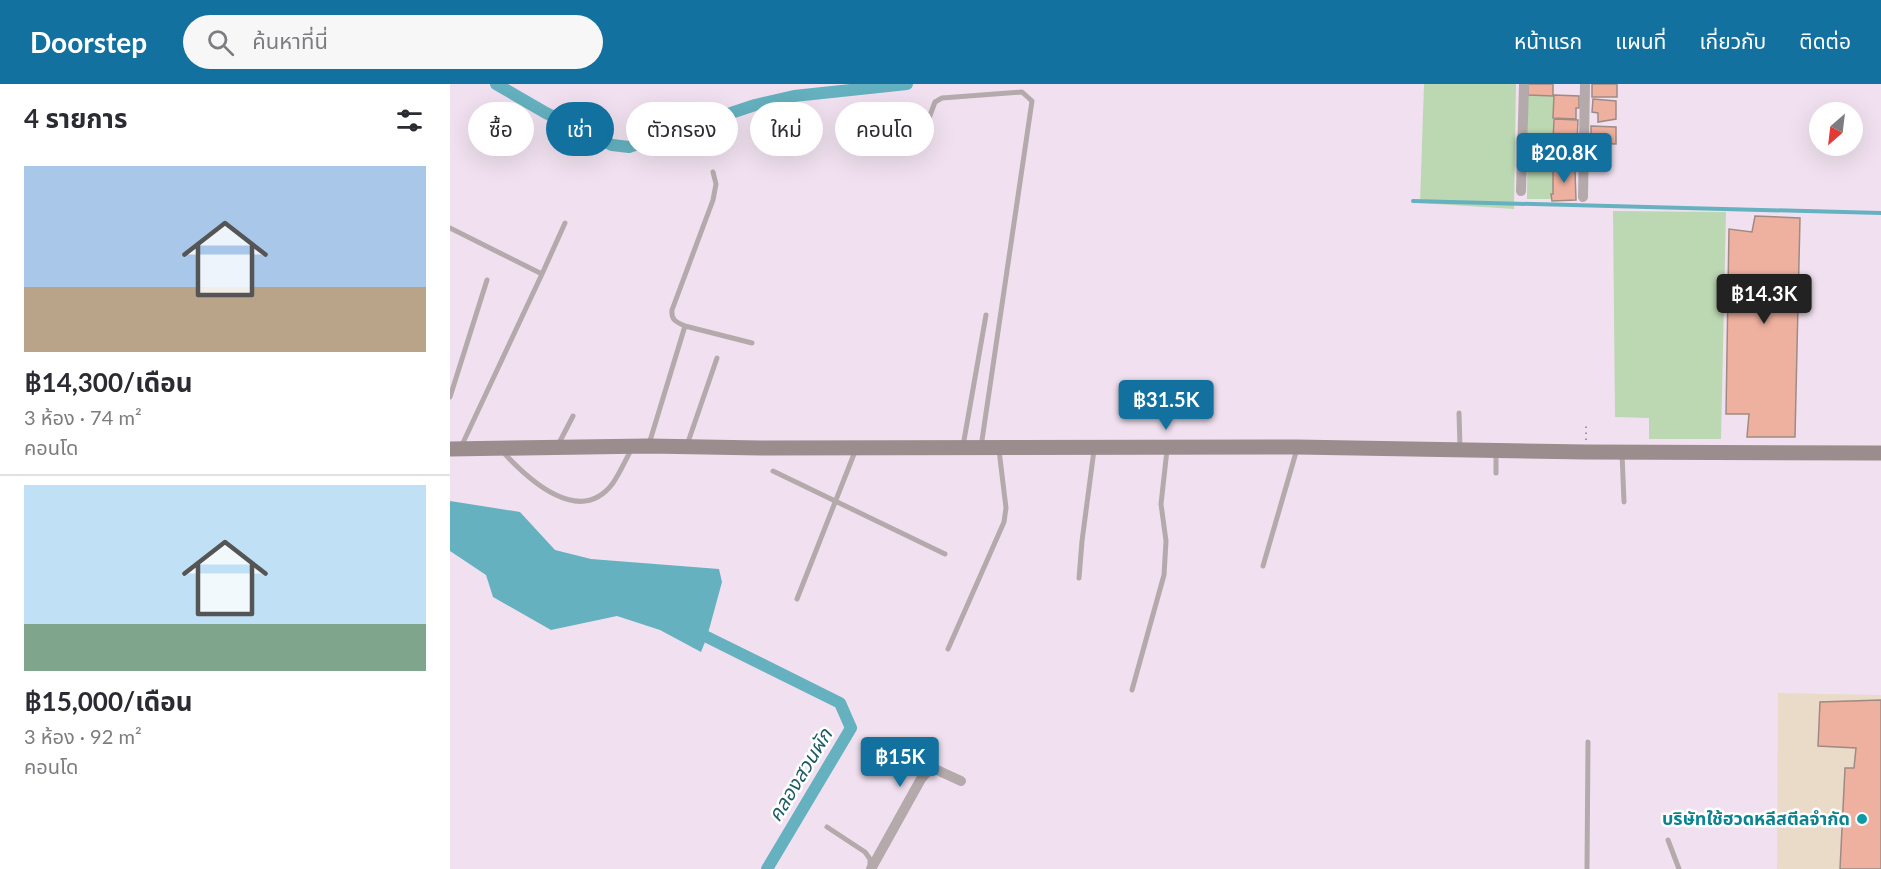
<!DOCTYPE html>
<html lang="th">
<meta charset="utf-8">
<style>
:root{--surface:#fff;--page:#f7f7f7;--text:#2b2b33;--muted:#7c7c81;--line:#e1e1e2;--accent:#12719f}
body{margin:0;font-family:Lato,"Noto Sans Thai",sans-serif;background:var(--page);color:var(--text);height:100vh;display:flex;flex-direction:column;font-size:22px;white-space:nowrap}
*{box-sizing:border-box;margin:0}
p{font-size:20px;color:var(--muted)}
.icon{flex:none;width:33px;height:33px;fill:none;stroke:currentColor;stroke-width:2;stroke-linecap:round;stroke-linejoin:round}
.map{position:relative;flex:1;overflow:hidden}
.side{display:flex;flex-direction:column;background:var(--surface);width:450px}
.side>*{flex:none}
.guide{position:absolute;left:18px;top:18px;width:570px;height:54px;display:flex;gap:12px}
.needle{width:39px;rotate:208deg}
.buttons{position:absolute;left:1359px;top:18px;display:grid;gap:12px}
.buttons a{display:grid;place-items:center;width:54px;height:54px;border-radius:50%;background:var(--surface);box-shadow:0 6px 24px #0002;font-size:30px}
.price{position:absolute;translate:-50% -51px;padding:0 14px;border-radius:6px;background:var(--accent);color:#fff;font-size:20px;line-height:39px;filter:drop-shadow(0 2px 3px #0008)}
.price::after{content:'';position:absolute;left:50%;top:36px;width:18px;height:14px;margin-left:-9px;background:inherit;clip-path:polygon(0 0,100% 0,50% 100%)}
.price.active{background:#222;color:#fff}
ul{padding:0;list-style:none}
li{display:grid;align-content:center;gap:12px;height:318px;padding:0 24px}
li+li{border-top:2px solid var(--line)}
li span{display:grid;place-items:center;height:186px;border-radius:0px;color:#555}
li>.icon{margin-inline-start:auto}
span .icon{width:108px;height:108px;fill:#fffc;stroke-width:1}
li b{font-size:26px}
h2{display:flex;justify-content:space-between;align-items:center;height:72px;padding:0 24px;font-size:26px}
.tag{padding:0 21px;border-radius:27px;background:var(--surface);box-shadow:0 6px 24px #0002;font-size:21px;line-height:54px}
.tag.active{background:var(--accent);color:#fff}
header{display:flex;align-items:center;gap:36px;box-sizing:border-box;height:84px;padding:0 30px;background:var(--accent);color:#fff}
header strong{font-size:28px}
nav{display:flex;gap:33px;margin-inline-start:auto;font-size:21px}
.search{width:420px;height:54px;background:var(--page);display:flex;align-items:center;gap:15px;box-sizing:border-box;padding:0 21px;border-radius:33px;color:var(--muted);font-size:22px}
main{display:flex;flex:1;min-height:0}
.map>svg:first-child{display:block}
.industrial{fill:#e9dbc8}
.green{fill:#bbd8b2}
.water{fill:#65b1bf}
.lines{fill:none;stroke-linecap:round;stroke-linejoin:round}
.stream{stroke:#65b1bf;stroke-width:4}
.canal{stroke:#65b1bf;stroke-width:12}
.building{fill:#efb19f;stroke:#9f8a84;stroke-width:1.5}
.path{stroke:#9f939e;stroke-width:2;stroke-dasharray:1.5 4.5;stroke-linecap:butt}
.lane{stroke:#b4aaab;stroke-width:5}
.street{stroke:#b4aaab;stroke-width:10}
.secondary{stroke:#9b8c8e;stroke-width:15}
.culture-dot{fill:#0f9aa8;stroke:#fff;stroke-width:2}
.labels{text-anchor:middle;stroke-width:5;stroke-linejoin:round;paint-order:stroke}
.culture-label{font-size:18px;font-weight:bold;fill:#0d838f;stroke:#fff;text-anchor:end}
.water-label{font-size:20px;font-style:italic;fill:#1d5c66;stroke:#fff}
</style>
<header>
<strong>Doorstep</strong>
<div class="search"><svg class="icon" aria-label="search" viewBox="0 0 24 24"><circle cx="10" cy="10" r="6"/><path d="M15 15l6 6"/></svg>ค้นหาที่นี่</div>
<nav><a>หน้าแรก</a><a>แผนที่</a><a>เกี่ยวกับ</a><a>ติดต่อ</a></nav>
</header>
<main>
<section class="side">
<h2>4 รายการ<svg class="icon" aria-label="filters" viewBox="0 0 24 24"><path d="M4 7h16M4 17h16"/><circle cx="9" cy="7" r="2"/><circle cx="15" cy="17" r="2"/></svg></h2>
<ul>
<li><span style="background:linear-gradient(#a9c7e8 65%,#b9a48a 0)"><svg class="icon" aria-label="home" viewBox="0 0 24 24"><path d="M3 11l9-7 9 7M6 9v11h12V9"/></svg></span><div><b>฿14,300/เดือน</b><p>3 ห้อง · 74 m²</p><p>คอนโด</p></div></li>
<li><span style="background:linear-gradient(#bfe0f5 75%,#7fa58c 0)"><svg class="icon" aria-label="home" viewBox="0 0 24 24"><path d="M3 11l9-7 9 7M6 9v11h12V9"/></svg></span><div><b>฿15,000/เดือน</b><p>3 ห้อง · 92 m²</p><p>คอนโด</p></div></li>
</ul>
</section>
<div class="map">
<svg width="1431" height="785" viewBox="0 0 1431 785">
<rect width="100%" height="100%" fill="#f1e1f0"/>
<path class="industrial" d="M 1328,609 L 1431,611 L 1431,785 L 1327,785 Z"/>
<path class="green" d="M 974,0 L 1066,0 L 1064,125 L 970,119 Z
M 1078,11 L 1103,12 L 1103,115 L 1077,115 Z
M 1163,127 L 1276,128 L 1271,355 L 1199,355 L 1199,334 L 1165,333 Z"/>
<path class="water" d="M 0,417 L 70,428 L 105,466 L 141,475 L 269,485 L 272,498 L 257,553 L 251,568 L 210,546 L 167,532 L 101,546 L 43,513 L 36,491 L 0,467 Z"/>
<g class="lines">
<path class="stream" d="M 963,117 L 1431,129"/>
<path class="canal" d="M 46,0 L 96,29 L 162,61 L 179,63 L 305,21 L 344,12 L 457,0
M 257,553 L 390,619 L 401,644 L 317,785"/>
</g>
<path class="building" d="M 1078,0 L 1103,0 L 1103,12 L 1078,11 Z
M 1142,0 L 1167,0 L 1167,13 L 1142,13 Z
M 1104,11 L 1129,12 L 1129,24 L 1126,24 L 1126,35 L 1103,34 Z
M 1143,15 L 1166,17 L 1166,35 L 1148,38 L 1148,29 L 1142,28 Z
M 1104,35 L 1128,36 L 1127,59 L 1103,58 Z
M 1141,42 L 1166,43 L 1166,60 L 1141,59 Z
M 1104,58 L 1123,59 L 1123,64 L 1126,64 L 1126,74 L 1122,79 L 1110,79 L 1110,73 L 1103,73 Z
M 1122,81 L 1122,87 L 1125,87 L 1126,116 L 1102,117 L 1101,110 L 1103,110 L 1103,82 Z
M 1305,132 L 1350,134 L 1345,353 L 1297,353 L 1299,330 L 1276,330 L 1279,145 L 1302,148 Z
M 1431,616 L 1431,785 L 1390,785 L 1395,684 L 1404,684 L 1406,664 L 1368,662 L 1370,618 Z"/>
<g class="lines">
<path class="path" d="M 1136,356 L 1136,342"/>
<path class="lane" d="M 476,42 L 485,18 L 492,14 L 572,8 L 582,17 L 531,363
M 0,144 L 92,190 L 11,363
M 92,190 L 115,139
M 235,242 C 226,238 221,236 222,226 L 263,116 L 266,100 L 263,88
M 0,313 L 37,196
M 1009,329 L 1010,363
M 199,360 L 235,242 L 302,259
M 108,361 L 123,332
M 237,361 L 267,274
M 513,362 L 536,231
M 1046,367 L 1046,389
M 53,368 C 78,395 130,444 163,399 C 170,389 175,377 181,366
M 1172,369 L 1174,418
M 323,387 L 495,470
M 813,482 L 847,365
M 629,494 L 632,457 L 644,366
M 347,515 L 406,365
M 498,565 L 554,438 L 556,424 L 549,366
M 682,606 L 714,491 L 716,457 L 711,420 L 717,366
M 377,743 L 415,768 L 420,775 L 420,783
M 1218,756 L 1229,785
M 1137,785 L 1138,658"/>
<path class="street" d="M 1071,107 L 1074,0
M 1133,113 L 1135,0
M 421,785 L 471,695 L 479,686 L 487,686 L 511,697"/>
<path class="secondary" d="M 0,365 L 199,362 L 310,364 L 847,363 L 1136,368 L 1431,369"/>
</g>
<circle class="culture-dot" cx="1412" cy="735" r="6"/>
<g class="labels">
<g class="culture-label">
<text x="1400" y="741">บริษัทใช้ฮวดหลีสตีลจำกัด</text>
</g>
<g class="water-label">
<text transform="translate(350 691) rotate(-59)" y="7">คลองสวนผัก</text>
</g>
</g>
</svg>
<div class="buttons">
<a><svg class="needle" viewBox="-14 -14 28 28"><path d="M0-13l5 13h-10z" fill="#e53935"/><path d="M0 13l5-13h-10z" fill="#7c7c81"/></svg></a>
</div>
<b class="price" style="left:1114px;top:100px">฿20.8K</b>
<b class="price active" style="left:1314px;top:241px">฿14.3K</b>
<b class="price" style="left:716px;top:347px">฿31.5K</b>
<b class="price" style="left:450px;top:704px">฿15K</b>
<div class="guide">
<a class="tag">ซื้อ</a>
<a class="tag active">เช่า</a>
<a class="tag">ตัวกรอง</a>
<a class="tag">ใหม่</a>
<a class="tag">คอนโด</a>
</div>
</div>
</main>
